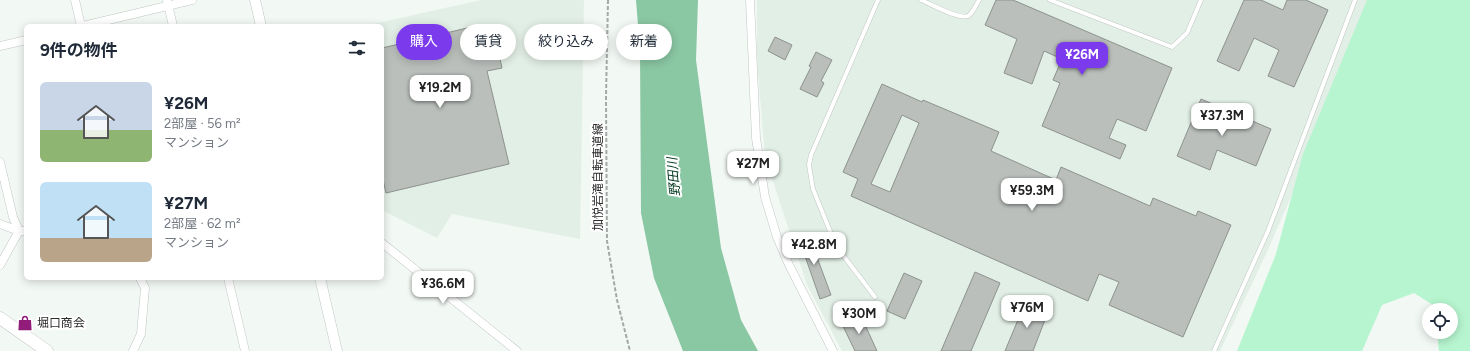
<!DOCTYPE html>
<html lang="ja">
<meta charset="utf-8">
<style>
:root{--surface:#fff;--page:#f2f2f3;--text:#1f2937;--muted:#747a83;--accent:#7c3aed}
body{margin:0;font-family:Figtree,"Noto Sans JP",sans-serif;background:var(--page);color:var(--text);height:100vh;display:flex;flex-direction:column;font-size:15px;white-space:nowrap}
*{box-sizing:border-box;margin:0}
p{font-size:13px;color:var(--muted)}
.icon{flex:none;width:22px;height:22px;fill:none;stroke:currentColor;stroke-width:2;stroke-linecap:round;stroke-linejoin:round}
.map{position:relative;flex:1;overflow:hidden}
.sheet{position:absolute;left:24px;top:24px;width:360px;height:256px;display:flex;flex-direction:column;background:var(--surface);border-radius:6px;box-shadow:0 2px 10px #0003}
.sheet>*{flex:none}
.hud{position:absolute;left:396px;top:24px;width:380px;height:36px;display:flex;gap:8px}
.tools{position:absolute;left:1422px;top:303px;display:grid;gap:8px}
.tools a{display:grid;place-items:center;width:36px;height:36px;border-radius:50%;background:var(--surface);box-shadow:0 2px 10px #0003;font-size:20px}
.price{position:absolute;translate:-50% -34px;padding:0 9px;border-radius:8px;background:#fff;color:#222;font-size:13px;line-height:26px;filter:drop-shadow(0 1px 2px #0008)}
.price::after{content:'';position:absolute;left:50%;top:24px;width:12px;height:9px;margin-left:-6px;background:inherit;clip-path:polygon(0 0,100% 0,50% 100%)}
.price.active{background:var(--accent);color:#fff}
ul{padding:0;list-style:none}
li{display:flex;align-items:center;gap:12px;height:100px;padding:0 16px}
li span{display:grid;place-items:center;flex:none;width:112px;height:80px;border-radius:6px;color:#555}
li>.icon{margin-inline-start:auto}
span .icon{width:48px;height:48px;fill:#fffc;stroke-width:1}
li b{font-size:17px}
h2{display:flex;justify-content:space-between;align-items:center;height:48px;padding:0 16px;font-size:17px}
.chip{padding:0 14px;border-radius:18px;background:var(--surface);box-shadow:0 2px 10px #0003;font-size:14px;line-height:36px}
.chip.active{background:var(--accent);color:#fff}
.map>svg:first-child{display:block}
.built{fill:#e2efe6}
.green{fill:#b6f5cf}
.water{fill:#8ac7a3}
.building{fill:#babfbc;stroke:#8d928f;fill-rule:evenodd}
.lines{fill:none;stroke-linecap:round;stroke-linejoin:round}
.service-casing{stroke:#c1c7c3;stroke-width:5}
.minor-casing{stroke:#c1c7c3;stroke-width:9}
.tertiary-casing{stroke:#c1c7c3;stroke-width:11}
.secondary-casing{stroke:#c1c7c3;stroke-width:13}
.path{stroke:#a5a9a6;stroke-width:2;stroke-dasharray:4 2;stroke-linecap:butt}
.service{stroke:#fff;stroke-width:4}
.minor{stroke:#fff;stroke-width:8}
.tertiary{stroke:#fff;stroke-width:10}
.secondary{stroke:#fff;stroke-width:12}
.labels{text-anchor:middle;stroke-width:4;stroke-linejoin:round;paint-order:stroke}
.street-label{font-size:12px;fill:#2c2e2c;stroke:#fff}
.poi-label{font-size:12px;fill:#2c2e2c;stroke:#fff;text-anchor:start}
.water-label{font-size:13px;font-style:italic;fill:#053921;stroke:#fff}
</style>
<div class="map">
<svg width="1470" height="351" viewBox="0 0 1470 351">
<rect width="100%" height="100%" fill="#f2f8f4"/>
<path class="built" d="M 481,0 L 584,0 L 580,239 L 452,214 L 437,238 L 382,210 L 382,26 L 364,26 Z
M 757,0 L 1373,0 L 1320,130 L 1267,252 L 1220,351 L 842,351 L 807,285 L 765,157 L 757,60 Z"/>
<path class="green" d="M 1367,0 L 1470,0 L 1470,351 L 1439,351 L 1437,332 L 1451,332 L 1451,310 L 1434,310 L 1433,305 L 1414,293 L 1382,305 L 1362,351 L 1237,351 L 1276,254 L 1303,154 Z"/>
<path class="water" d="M 636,0 L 698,0 L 696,60 L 721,248 L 741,320 L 758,351 L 683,351 L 654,278 L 641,213 L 640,50 Z"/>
<path class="building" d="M 996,0 L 1013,0 L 1172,68 L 1146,131 L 1117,119 L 1109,138 L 1126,145 L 1120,159 L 1042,126 L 1060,83 L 1053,80 L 1062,59 L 1044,51 L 1032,84 L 1004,73 L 1017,39 L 985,25 Z
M 1244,0 L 1261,0 L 1283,10 L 1287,0 L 1306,0 L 1328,10 L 1294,87 L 1268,76 L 1279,50 L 1254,38 L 1239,71 L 1217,61 Z
M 480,25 L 484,42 L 505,37 L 509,52 L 499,54 L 502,68 L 487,71 L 509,164 L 386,193 L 382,175 L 382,48 Z
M 775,37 L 792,45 L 785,60 L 768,51 Z
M 816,52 L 832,60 L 821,81 L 824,83 L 817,97 L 800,89 L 811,67 L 809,66 Z
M 882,84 L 922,102 L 923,100 L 999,132 L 991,151 L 1056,180 L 1061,167 L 1150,206 L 1153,198 L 1196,216 L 1198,211 L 1231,225 L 1183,337 L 1109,305 L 1119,282 L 1099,274 L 1088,301 L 851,196 L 858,179 L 843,172 ZM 902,115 L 919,123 L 890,192 L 871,184 Z
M 1201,99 L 1271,129 L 1256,166 L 1217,150 L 1210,170 L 1177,156 Z
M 808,233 L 831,295 L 820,299 L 798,236 Z
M 975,272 L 1000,283 L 971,351 L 941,351 Z
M 904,273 L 922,281 L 905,319 L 887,311 Z
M 1025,303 L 1048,312 L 1033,351 L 1005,351 Z
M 861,316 L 877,351 L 855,351 L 842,324 Z"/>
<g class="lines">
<g class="service-casing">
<path id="service" d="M 921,0 C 931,4 959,20 968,16 C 973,13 976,5 979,0
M 1050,0 L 1172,47 L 1187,33 L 1201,0
M 875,297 L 836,246 L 813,189 L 809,165 L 811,155 L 878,0
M 1214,351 L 1268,231 L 1355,0"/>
</g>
<g class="minor-casing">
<path id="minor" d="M 75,0 L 81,26
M 167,0 L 173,26
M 750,0 L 756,138 L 765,197 L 777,237 L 789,265 L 833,351
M 83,26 L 192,0
M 0,46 L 26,40
M 0,162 L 13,217 L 19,231
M 0,224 L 19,231 L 26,231
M 382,243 L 517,351
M 0,265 L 19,231
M 228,278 L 245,351
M 133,351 L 141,334 L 145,288 L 140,278"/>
</g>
<g class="tertiary-casing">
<path id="tertiary" d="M 255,0 L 261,26
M 320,278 L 337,351"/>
</g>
<g class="secondary-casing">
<path id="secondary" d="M 0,318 L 47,351"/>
</g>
<path class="path" d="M 608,0 L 606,96 L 607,241 L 617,300 L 630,351"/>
<use href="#service" class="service"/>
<use href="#minor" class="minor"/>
<use href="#tertiary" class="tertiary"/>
<use href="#secondary" class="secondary"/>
</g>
<defs>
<g id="shop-bare" transform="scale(1.2)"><path d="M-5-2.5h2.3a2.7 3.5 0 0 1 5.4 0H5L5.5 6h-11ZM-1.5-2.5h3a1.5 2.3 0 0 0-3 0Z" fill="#911c7a" stroke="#fff" stroke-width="2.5" paint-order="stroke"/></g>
</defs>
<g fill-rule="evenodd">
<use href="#shop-bare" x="25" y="323"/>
</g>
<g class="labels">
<g class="street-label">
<text transform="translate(598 177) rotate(-90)" y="4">加悦岩滝自転車道線</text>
</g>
<g class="poi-label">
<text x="37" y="327">堀口商会</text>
</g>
<g class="water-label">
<text transform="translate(673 177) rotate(-95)" y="5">野田川</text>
</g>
</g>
</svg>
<div class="tools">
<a><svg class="icon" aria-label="locate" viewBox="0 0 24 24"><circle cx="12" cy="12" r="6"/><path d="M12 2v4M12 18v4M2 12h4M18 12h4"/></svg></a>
</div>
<b class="price active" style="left:1082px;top:76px">¥26M</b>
<b class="price" style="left:440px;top:109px">¥19.2M</b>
<b class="price" style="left:1222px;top:137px">¥37.3M</b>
<b class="price" style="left:753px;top:185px">¥27M</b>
<b class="price" style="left:1032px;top:212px">¥59.3M</b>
<b class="price" style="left:814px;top:266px">¥42.8M</b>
<b class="price" style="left:443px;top:305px">¥36.6M</b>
<b class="price" style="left:1027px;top:329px">¥76M</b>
<b class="price" style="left:859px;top:335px">¥30M</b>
<div class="hud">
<a class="chip active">購入</a>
<a class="chip">賃貸</a>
<a class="chip">絞り込み</a>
<a class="chip">新着</a>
</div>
<section class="sheet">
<h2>9件の物件<svg class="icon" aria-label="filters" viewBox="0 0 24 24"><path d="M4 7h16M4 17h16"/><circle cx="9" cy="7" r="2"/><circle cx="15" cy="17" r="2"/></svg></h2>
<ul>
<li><span style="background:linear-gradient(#c9d6e8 60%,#8fb573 0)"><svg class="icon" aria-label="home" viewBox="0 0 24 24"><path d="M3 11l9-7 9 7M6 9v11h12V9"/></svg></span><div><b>¥26M</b><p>2部屋 · 56 m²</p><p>マンション</p></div></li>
<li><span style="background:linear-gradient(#bfe0f5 70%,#b9a48a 0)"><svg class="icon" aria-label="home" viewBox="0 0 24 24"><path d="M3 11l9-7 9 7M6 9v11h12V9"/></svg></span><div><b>¥27M</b><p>2部屋 · 62 m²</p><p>マンション</p></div></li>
</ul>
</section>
</div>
